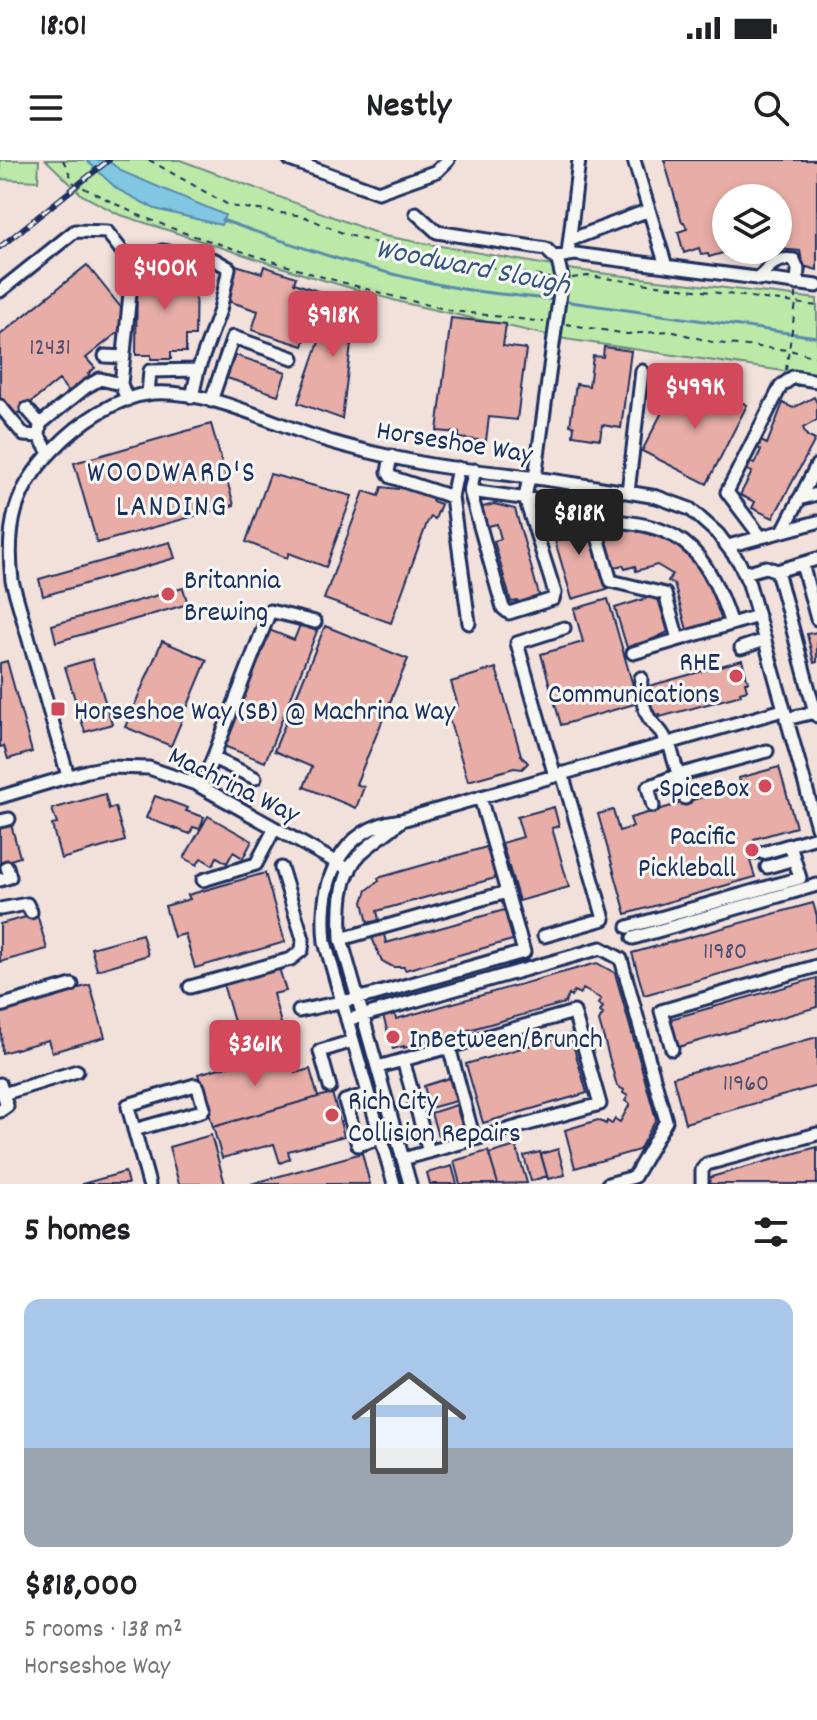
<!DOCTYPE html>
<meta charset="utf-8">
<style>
:root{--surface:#fff;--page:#f2f2f2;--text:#202124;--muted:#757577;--line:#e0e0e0;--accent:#d1495b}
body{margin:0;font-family:Dekko,sans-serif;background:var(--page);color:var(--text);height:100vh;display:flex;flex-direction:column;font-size:30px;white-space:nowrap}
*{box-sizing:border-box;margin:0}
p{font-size:26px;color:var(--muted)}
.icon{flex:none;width:44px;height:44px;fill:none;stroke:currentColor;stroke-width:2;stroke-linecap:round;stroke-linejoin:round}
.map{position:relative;height:1024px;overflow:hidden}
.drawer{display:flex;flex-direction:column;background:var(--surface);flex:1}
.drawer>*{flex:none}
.fabs{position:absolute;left:712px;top:24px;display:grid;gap:16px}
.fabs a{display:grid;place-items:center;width:80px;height:80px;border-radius:50%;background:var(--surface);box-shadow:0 4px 12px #0003;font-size:40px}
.price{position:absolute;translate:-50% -68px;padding:0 18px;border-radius:8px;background:var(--accent);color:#fff;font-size:26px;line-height:52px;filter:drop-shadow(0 2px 4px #0008)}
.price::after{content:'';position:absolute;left:50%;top:48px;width:24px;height:18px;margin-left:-12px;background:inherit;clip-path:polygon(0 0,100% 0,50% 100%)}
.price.current{background:#222;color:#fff}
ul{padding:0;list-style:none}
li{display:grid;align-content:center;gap:16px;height:424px;padding:0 24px}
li+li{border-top:2px solid var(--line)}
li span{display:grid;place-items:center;height:248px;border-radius:16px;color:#555}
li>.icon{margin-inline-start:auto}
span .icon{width:144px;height:144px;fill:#fffc;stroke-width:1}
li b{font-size:34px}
h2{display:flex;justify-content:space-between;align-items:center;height:96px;padding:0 24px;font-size:34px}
.status{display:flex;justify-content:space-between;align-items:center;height:56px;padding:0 40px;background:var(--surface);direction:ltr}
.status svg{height:22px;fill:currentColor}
header{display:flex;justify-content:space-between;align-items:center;height:104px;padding:0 24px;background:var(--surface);font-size:36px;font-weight:800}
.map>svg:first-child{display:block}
.green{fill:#bce9a7;stroke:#6c8c82;stroke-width:2}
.water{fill:#81c7e2;stroke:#588aad;stroke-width:2}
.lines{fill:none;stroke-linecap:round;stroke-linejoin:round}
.stream{stroke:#588aad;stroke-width:3}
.building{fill:#e7ada6;stroke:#1b2f5e;stroke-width:2}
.minor-casing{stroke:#1b2f5e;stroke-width:17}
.path{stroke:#1b2f5e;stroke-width:2;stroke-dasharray:6 6;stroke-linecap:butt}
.minor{stroke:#f6f6f2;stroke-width:11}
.rail-casing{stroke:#1b2f5e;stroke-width:6}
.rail{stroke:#f6f6f2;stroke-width:3;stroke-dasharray:9;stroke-linecap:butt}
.poi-dot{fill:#d1495b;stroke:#f6f6f2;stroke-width:3}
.labels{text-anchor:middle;stroke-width:6;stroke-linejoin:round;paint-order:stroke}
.number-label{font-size:24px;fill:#4e4e70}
.street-label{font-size:28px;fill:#1b2f5e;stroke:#f6f6f2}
.poi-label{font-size:28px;fill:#1b2f5e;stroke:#f6f6f2;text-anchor:start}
.water-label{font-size:30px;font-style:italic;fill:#34557f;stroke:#f6f6f2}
.neighbourhood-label{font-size:30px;letter-spacing:2px;fill:#1b2f5e;stroke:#f6f6f2}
</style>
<div class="status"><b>18:01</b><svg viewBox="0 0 49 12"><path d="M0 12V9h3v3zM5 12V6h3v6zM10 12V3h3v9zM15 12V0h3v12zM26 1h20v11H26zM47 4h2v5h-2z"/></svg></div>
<header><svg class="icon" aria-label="menu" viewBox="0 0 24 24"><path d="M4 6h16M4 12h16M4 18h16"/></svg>Nestly<svg class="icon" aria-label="search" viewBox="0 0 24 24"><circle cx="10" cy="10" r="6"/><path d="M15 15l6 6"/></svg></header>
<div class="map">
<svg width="817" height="1024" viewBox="0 0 817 1024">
<rect width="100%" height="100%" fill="#f2e0db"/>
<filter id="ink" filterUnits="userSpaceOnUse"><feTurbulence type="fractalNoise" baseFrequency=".0125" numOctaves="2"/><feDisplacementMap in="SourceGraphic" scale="16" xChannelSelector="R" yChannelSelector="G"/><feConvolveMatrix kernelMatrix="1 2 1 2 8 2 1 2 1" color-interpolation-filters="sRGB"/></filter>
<g filter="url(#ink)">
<path class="green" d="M 0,0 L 39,0 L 38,21 L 0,19 Z
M 46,0 L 180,0 L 384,76 L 575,110 L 817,139 L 817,216 L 565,179 L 404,143 L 309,116 L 118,54 L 82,35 Z"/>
<path class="water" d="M 86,0 L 107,0 L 123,12 L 225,55 L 221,65 L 155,49 L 117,29 Z"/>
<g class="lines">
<path class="stream" d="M 222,60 C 299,87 377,114 458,128 C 490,134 523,136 556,140
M 563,141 L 817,177"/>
</g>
<path class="building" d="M 664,0 L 817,0 L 817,110 L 807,107 L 804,111 L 800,91 L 778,89 L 778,38 L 726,38 L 726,90 L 733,90 L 709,97 L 708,94 L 701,95 L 699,88 L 684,93 L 678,72 L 687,69 L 684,62 L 682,62 Z
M 87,105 L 123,150 L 122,169 L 86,198 L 95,208 L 88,214 L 91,217 L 70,234 L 59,220 L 13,257 L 0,240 L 0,175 Z
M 236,105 L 262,113 L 264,106 L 296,117 L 294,123 L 320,132 L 303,186 L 252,170 L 258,151 L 225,140 Z
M 137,111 L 196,111 L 195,176 L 186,176 L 186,192 L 171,192 L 171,199 L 151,199 L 151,195 L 136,195 Z
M 335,135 L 365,144 L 361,172 L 356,170 L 351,185 L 342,259 L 298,243 Z
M 451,158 L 506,164 L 503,186 L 526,189 L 517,260 L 489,257 L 486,281 L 459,278 L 459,273 L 437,271 Z
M 604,187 L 631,191 L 621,268 L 602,265 L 600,279 L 573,275 L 574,266 L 570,265 L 576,224 L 589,226 L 593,196 L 603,197 Z
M 235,195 L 286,212 L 278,235 L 227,218 Z
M 699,220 L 747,245 L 707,324 L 642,291 L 672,233 L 688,241 Z
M 814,237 L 817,243 L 817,260 L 803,268 L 807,276 L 815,280 L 773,358 L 752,348 L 755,342 L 740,335 L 752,312 L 747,310 L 751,302 L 754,304 L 761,290 L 758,288 L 761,281 L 767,284 L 783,243 L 793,248 Z
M 211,264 L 234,345 L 97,383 L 74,303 Z
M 270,314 L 352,336 L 326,407 L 289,393 L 287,398 L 246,382 Z
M 400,325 L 434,338 L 432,341 L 441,344 L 435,359 L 431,357 L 427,363 L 391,463 L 324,439 L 364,331 L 379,336 L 382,327 L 398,329 Z
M 494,344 L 515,349 L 541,442 L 520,448 L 518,441 L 511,442 L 494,381 L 501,379 L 497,364 L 484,367 L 479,348 Z
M 569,351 L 574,370 L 592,365 L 610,428 L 572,439 L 548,357 Z
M 624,364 L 626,369 L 636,366 L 638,372 L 648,369 L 650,375 L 661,372 L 662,378 L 667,376 L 686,389 L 688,395 L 696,399 L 697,405 L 701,404 L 705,417 L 709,415 L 716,440 L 720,439 L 727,463 L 688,473 L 674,424 L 668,421 L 672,414 L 657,405 L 636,411 L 635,406 L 625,409 L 623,405 L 611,408 L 601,371 Z
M 170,382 L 175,398 L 43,436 L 39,419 Z
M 183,428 L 188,444 L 56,482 L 52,465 Z
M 657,435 L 668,472 L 628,491 L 615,448 Z
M 608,439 L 638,543 L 561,565 L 541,494 L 583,482 L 574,449 Z
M 300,465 L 317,471 L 265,602 L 221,585 L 267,469 L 294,480 Z
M 325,466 L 408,499 L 356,624 L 364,627 L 356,648 L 304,627 L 312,607 L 274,591 Z
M 817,472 L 817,502 L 814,503 L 807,474 Z
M 162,481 L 207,500 L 171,586 L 125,567 Z
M 92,499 L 112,564 L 85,572 L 65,507 Z
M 742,500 L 748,522 L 745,522 L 747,530 L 740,532 L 741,535 L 660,557 L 660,554 L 652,556 L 642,528 Z
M 7,501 L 32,592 L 8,599 L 4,586 L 0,587 L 0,503 Z
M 496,508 L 521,595 L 528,603 L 522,609 L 514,608 L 468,621 L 446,549 L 458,546 L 451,522 Z
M 779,607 L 796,667 L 754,679 L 759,699 L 750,701 L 755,717 L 626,754 L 598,654 L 613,650 L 619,671 L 633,667 L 630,658 L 741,626 L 739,618 Z
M 105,634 L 109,649 L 115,647 L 125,681 L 61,699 L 52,665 L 57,664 L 52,649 Z
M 155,636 L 188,648 L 186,651 L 204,657 L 200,669 L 193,667 L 190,674 L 146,658 Z
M 554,647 L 559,666 L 552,668 L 569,727 L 519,741 L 502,683 L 523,677 L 517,657 Z
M 208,656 L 252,681 L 243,698 L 233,692 L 227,703 L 217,697 L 213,705 L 201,698 L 197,705 L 184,698 Z
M 11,664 L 20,697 L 0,703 L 0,667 Z
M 490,686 L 499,717 L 377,751 L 379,760 L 368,763 L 363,742 L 367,730 L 379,721 L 378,718 Z
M 265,713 L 285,782 L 195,808 L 185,774 L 174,777 L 165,746 L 190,739 L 188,735 Z
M 813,743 L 817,756 L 817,787 L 644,835 L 632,793 Z
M 508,749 L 516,779 L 405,810 L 404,807 L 393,807 L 382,801 L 372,778 L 384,774 L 386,783 Z
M 37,754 L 47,789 L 0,802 L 0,764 Z
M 142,774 L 148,795 L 97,810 L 91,788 Z
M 597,803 L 615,813 L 656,959 L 639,990 L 575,1008 L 565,970 L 598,960 L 606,964 L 607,961 L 612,964 L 615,959 L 620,962 L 630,944 L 625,941 L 628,936 L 623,933 L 624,930 L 617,926 L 599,861 L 603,854 L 600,852 L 603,847 L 598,844 L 601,839 L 583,829 L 580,834 L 574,831 L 571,837 L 569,835 L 565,843 L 404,888 L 404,886 L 393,889 L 383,856 L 394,853 L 396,859 Z
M 279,808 L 286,831 L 273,834 L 282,867 L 239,879 L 223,824 Z
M 817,818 L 817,847 L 675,888 L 667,860 Z
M 90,825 L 105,877 L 52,892 L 48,880 L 2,893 L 0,850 Z
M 570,874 L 587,933 L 483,963 L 466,904 Z
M 817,877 L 817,926 L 685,963 L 673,917 Z
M 288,889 L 295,913 L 310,909 L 318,937 L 213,967 L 198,914 Z
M 449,918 L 456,941 L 430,948 L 424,926 Z
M 332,933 L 344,976 L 288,991 L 290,999 L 280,1003 L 274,984 L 222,998 L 213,967 Z
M 456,945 L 463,969 L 438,976 L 431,953 Z
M 211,975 L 225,1024 L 179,1024 L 169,987 Z
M 516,986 L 527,1023 L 498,1024 L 489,994 Z
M 817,987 L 817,1024 L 705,1024 L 704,1019 Z
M 558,989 L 565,1015 L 548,1019 L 541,994 Z
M 488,991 L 498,1024 L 460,1024 L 454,1001 Z
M 540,992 L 547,1016 L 531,1021 L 524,996 Z
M 362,993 L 370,1024 L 251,1024 Z
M 452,1006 L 457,1024 L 430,1024 L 427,1013 Z
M 125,1012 L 128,1024 L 82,1024 Z"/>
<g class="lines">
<g class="minor-casing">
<path id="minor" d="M 290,0 L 378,32 L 437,11 L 448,0
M 634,0 L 666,106
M 416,53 L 437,72 L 546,89 L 558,101 L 562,118 L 535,318
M 570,80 L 649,50
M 162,91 L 215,100 L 229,108 L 220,150 L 198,210
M 568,93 L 579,0
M 556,97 L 575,94 L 817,126
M 758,119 C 769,106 776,97 794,100 L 798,109 L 797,124
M 0,131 L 75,71 L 107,72 L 129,100 L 130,133 L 121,224
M 105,196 L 124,197
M 148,234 L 150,211 L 198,210 L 192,237
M 211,241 L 233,177 L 293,198
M 0,246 L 24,275 L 39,276
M 27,249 L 40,264
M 49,293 L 39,276 L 40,264 L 86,227 L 100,219 L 121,224 L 127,240
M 391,296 L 388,312 L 391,317 L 452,337
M 458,308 L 452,337 L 469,463
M 475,310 L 470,331 L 503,448 L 509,453 L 553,439 L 555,433 L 525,338 L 529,317
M 591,326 L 593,360 L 611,421 L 665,434 L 678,479
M 470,331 L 573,345 L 575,324
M 628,332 L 642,211
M 799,339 L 817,334
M 593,360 C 678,362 704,383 731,464
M 783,371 L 817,305
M 761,377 L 727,332 L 781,226 L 793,217 L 817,221
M 728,386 L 817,362
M 802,404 L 817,459
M 777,411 L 815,552
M 744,413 L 766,407 L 777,411 L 817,399
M 741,488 L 765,480
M 633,493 L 758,456
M 641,518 C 640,531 643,552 652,562 C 660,572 662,570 667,583
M 786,559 L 815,552 L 817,556
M 669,583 L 685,638
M 213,598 L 270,451 L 315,462
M 68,616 L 12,421 C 6,366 14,329 54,289 C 79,263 115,237 153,233 C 203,229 264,259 310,275 C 344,287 381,295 416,302 C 448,309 481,311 513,315 C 561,321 609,329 657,337 L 690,349 L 718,374 L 739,402 L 749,424 L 817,667
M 555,616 L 517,483 L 564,468
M 201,627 L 213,598 L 255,618
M 0,637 L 87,611 L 108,607 L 149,608 L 196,624 L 350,710
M 653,646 L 648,627 L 678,615 L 767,591
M 402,660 C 389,672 374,681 361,693 C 339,715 340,750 341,779 L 410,1024
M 0,661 L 9,659
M 763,693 L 790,685
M 767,707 L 794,699
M 0,720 L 10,717 L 7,707
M 203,720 L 256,704 L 275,668
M 0,749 L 27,744 L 31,752
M 628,767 L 800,718 L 790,685 L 817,677
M 544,776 L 604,759 L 562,613
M 633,778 L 817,725
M 341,779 L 507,732
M 190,827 L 291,799 L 302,790 L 303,779 L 281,708
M 0,846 L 72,825
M 299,851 L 372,835 L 524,792 L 480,637
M 347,860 L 601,788 L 621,799 L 666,961 L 634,1017 L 608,1024
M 449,887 L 474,979
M 672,889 L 661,851 L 817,806
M 403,900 L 429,992
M 378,907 L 574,852 L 600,944 L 403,999
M 0,924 L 7,946 L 0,951
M 330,927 L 320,891 L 353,881
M 3,934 L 77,911
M 368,934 L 345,941 L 358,985 L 381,978
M 134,970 L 202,951 L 204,948 L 198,927 L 195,925 L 128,945 L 128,947 L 149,1024
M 394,1024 L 325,782 C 319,724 337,668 402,660 L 783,550
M 702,1024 L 702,1010 L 707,1004 L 817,974"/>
</g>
<path class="path" d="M 63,0 L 74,23 L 138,55 L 182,72 L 316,115 L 399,138 L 453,151 L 544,162
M 149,0 L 230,46 L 303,56 L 345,74 L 404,91 L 550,118
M 572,118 L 588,116 L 796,143 L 786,210
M 796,133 L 796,143 L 817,146
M 566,164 L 627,174 L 670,171 L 716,183 L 789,190 L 817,197"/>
<use href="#minor" class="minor"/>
<g class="rail-casing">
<path id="rail" d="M 0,87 L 109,0"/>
</g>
<use href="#rail" class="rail"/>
</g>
</g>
<g class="poi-dot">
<circle cx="168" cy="434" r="8"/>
<circle cx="736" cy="516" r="8"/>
<rect x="50" y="541" width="16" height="16" rx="4"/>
<circle cx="765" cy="626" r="8"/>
<circle cx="752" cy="690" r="8"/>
<circle cx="393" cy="877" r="8"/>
<circle cx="332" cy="955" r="8"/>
</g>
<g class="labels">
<g class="number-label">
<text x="50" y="194">12431</text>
<text x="725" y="798">11980</text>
<text x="746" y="930">11960</text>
</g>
<g class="street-label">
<text transform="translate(455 280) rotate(9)" y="10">Horseshoe Way</text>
<text transform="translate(235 623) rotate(26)" y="10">Machrina Way</text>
</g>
<g class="poi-label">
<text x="184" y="428">Britannia<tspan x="184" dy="32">Brewing</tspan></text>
<text x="720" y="510" text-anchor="end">RHE<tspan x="720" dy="32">Communications</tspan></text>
<text x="74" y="559">Horseshoe Way (SB) @ Machrina Way</text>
<text x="749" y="636" text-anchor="end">SpiceBox</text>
<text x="736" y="684" text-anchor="end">Pacific<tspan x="736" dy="32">Pickleball</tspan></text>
<text x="409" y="887">InBetween/Brunch</text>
<text x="348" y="949">Rich City<tspan x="348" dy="32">Collision Repairs</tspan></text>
</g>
<g class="water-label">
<text transform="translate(473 105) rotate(11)" y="10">Woodward Slough</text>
</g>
<g class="neighbourhood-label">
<text x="172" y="321">WOODWARD'S<tspan x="172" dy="34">LANDING</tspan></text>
</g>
</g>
</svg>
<div class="fabs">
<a><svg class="icon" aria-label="layers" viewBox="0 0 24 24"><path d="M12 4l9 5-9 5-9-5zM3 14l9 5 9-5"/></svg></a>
</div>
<b class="price" style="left:165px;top:152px">$400K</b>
<b class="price" style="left:333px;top:199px">$918K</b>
<b class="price" style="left:695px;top:271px">$499K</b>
<b class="price current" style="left:579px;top:397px">$818K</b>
<b class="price" style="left:255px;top:928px">$361K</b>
</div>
<section class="drawer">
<h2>5 homes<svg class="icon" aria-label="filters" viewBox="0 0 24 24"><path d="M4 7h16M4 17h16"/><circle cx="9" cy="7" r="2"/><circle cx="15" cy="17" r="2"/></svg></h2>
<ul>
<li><span style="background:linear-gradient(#a9c7e8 60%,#9aa5b1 0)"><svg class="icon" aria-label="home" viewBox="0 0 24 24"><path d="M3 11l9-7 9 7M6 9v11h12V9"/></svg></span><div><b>$818,000</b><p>5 rooms · 138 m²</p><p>Horseshoe Way</p></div></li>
</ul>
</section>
